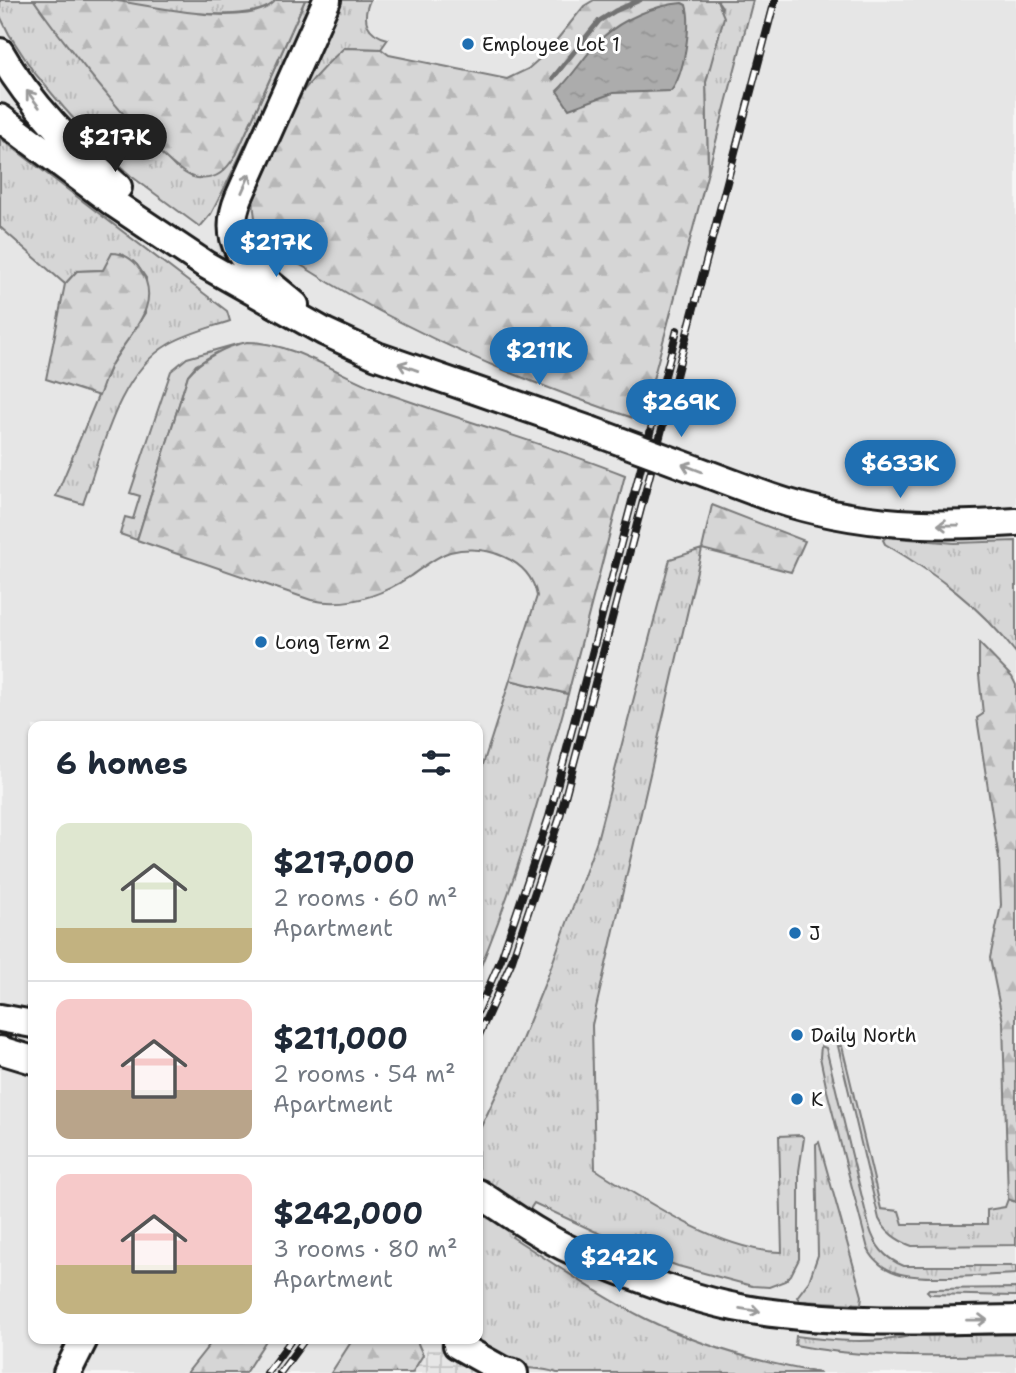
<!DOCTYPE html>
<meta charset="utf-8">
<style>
:root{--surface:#fff;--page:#f2f2f3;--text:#1f2937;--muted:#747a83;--line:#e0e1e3;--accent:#1f6fb2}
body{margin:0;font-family:"Shantell Sans",sans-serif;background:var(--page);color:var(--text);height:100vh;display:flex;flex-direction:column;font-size:26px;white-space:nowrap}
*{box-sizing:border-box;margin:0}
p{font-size:23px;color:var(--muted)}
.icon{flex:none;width:38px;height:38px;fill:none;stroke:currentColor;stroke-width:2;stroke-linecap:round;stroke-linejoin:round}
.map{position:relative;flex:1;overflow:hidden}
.side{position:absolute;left:28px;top:721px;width:455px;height:623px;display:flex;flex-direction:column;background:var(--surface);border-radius:14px;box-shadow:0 2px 5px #0004}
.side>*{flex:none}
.price{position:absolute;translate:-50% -60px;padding:0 16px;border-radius:24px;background:var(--accent);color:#fff;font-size:23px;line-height:46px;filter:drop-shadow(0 2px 4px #0008)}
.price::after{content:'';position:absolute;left:50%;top:42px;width:21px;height:16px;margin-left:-10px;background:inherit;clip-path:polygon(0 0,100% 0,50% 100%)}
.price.on{background:#222;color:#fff}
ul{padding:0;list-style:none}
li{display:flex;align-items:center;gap:21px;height:175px;padding:0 28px}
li+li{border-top:2px solid var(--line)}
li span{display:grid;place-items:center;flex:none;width:196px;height:140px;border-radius:14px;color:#555}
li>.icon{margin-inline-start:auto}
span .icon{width:84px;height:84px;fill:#fffc;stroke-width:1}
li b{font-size:30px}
h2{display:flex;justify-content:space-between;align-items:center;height:84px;padding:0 28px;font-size:30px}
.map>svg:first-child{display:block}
.built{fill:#e6e6e6;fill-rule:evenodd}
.industrial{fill:url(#industrial-grid)}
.grass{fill:url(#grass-tufts);stroke:#797979;stroke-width:2}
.forest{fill:url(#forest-firs);stroke:#797979;stroke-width:2}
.water{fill:url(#water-ripples);stroke:#727272;stroke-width:2}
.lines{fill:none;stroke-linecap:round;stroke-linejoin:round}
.stream{stroke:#727272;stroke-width:5}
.secondary-casing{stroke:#1c1c1c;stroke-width:32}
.secondary{stroke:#fff;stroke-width:26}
.rail-casing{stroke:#1c1c1c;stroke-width:8}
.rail{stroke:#fff;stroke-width:5;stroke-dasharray:16;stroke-linecap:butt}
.secondary-bridge-casing{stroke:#1c1c1c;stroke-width:32;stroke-linecap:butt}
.secondary-bridge{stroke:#fff;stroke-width:26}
.oneway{stroke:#999}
.poi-dot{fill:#1f6fb2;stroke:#fff;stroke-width:2.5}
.labels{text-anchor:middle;stroke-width:6;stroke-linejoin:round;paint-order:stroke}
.poi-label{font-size:19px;fill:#1c1c1c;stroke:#fff;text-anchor:start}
</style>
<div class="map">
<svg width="1016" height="1373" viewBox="0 0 1016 1373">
<defs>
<pattern id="industrial-grid" width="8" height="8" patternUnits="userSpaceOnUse" patternTransform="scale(1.75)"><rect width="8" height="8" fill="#e6e6e6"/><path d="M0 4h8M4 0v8" fill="none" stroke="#c5c5c5"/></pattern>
<pattern id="grass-tufts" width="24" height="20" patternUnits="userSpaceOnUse" patternTransform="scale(1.75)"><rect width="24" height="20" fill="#d6d6d6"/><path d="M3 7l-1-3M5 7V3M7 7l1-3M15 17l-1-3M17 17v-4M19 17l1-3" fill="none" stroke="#b7b7b7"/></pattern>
<pattern id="forest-firs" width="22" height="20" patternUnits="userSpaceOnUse" patternTransform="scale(1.75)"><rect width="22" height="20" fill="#d6d6d6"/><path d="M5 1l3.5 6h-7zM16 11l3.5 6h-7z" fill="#b7b7b7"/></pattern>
<pattern id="water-ripples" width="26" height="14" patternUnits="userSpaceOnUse" patternTransform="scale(1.75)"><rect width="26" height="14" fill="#acacac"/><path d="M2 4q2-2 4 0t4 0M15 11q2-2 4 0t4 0" fill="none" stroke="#939393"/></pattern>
</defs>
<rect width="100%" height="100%" fill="#f6f6f6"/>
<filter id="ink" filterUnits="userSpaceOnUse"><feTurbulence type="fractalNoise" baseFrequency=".0143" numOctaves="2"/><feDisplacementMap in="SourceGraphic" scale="14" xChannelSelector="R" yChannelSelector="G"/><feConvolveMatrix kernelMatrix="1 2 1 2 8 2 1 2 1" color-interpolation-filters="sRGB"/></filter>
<g filter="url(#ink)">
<path class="built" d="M 0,0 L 1016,0 L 1016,1373 L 0,1373 ZM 33,726 L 478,726 L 478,1339 L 33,1339 Z"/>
<path class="industrial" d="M 434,1339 L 452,1339 L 473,1373 L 412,1373 Z"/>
<path class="grass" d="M 0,0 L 34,0 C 79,62 122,113 176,168 L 236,155 L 305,0 L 315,0 L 226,185 L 211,214 L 200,227 L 131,176 L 98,146 L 64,108 L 33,71 L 9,34 L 0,16 Z
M 112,0 L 276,0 C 256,26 142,10 112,0 Z
M 336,0 L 370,0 C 361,20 367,34 388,39 L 381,49 L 344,48 L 279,124 Z
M 717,0 L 753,0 L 708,172 L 706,82 L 722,7 Z
M 0,138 L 227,311 L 230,321 C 209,328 188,333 169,344 C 118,373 102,451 83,504 L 56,496 L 111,365 L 145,313 L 146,278 L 137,265 L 121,253 L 103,270 L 77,271 L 65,284 L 0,227 Z
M 237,344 L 196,365 L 188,375 L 137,540 L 120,534 L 125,517 L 133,519 L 140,496 L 130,493 L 171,371 L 187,358 Z
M 886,537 L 954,543 L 1016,541 L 1016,653 C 980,606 936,574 885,544 L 883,540 Z
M 702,549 L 592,1025 L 595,1169 C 644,1200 722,1252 782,1252 L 779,1136 L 801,1135 L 804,1138 L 799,1171 L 799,1259 L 791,1275 L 785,1281 L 769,1287 L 752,1286 L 678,1266 L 639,1252 L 534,1203 L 512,1237 C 556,1265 599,1295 646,1319 C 701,1346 760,1363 821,1373 L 557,1373 C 544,1368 531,1369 517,1367 C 499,1364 487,1352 475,1339 L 478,1339 L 478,1133 L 519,1047 L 547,978 L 597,840 L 670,559 Z
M 510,680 L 568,694 C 542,789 516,882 478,973 L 478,780 Z
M 821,1046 L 826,1048 L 869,1226 C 875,1246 884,1258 904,1266 L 1016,1266 L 1016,1274 C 987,1275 922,1281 897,1273 C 884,1269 874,1261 868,1249 L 827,1091 L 820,1057 Z
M 838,1046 L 842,1046 L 881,1209 L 899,1211 L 903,1224 L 987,1224 L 987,1210 L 1005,1207 L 1008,1199 L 1016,1202 L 1016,1245 L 912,1246 C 898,1241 886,1233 879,1219 Z
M 819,1142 L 862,1296 L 861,1304 L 800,1301 L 797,1297 L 809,1281 L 818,1255 L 816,1144 Z
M 1016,1288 L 1016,1296 L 1013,1296 L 930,1294 L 927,1291 L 929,1289 Z
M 1016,1334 L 1016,1355 C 942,1356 867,1360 795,1345 L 796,1336 C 834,1341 873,1344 910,1336 Z"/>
<path class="forest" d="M 34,0 C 59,0 85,0 109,0 C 144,3 251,32 276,0 L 305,0 L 236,155 C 226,170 217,181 197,178 C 164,174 56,33 34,0 Z
M 594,0 L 717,0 L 724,17 L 706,82 L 708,172 L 642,421 C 525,383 409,334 304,267 C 290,259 266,247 259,231 C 234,168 301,87 344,48 L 381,49 L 389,55 L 507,79 L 528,69 L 547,52 L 584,6 Z
M 112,253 C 123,253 133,259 139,268 C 166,305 127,335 111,365 C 106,375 103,386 99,396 L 46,379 L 65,284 L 77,271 L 103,270 Z
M 247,342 C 294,342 342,377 386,393 C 466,422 547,444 625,475 L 568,694 L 510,680 L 537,596 C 530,558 485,544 450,552 C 436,556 421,569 409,577 C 379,597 346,607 311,600 L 137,540 L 188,375 C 201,359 226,346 247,342 Z
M 712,505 L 805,541 L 791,572 L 702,549 Z
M 979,643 L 1012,677 L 1016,685 L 1016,1202 L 1008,1199 L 1003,1022 L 990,958 L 1001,905 L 999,859 L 977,718 L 983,714 L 979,675 Z
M 214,1339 L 267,1339 L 245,1373 L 187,1373 Z
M 353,1339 L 416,1339 L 423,1355 L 412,1373 L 331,1373 Z"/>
<path class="water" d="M 682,3 L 686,5 C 692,24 684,75 671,91 L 613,93 L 569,109 L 557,91 C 574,75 586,53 603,37 C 623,19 655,5 682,3 Z"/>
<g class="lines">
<path class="stream" d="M 553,78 L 599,21 L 615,11 L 640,0"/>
<g class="secondary-casing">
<path id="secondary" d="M 0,52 C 29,104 74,148 118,187
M 0,118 L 115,204 L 206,265 L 325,332 L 377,356 L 590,430
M 295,305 C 258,272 216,252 239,197 L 327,0
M 756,492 C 843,525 924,528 1016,522
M 0,1018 L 33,1024
M 0,1050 L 33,1060
M 478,1193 C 509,1213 540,1236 573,1251 C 621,1273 693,1300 745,1309 C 834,1324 926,1321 1016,1319
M 457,1345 L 502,1370 L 514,1373
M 67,1373 L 84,1339"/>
</g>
<use href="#secondary" class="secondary"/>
<g class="rail-casing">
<path id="rail" d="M 478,1011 L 501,959 L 549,817 L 677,330
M 478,1037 L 511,963 L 559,820 L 775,0
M 267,1373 L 292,1339
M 280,1373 L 305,1339"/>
</g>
<use href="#rail" class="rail"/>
<g class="secondary-bridge-casing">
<path id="secondary-bridge" d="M 590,430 L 756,492"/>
</g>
<use href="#secondary-bridge" class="secondary-bridge"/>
</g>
<defs><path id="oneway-shaft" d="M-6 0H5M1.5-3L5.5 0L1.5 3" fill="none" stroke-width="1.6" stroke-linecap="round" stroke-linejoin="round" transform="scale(1.75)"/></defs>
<g class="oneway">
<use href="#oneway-shaft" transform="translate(33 99) rotate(-127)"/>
<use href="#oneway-shaft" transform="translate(246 183) rotate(-66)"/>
<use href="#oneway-shaft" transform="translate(408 367) rotate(-160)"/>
<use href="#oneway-shaft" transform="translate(692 468) rotate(-159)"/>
<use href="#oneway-shaft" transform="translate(948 525) rotate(-179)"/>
<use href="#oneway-shaft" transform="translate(750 1310) rotate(9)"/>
<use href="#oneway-shaft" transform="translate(977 1320) rotate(-1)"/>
</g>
</g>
<g class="poi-dot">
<circle cx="468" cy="44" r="7"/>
<circle cx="261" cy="642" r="7"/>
<circle cx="795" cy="933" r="7"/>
<circle cx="797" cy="1035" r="7"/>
<circle cx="797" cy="1099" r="7"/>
</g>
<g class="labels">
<g class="poi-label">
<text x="482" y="51">Employee Lot 1</text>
<text x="275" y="649">Long Term 2</text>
<text x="809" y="940">J</text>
<text x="811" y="1042">Daily North</text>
<text x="811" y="1106">K</text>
</g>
</g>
</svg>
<b class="price on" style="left:115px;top:174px">$217K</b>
<b class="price" style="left:276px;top:279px">$217K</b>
<b class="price" style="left:539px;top:387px">$211K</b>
<b class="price" style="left:681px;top:439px">$269K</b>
<b class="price" style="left:900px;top:500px">$633K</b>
<b class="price" style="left:619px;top:1294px">$242K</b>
<section class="side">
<h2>6 homes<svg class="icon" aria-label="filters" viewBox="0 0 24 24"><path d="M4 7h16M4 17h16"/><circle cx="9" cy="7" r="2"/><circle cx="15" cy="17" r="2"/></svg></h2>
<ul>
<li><span style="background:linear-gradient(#dfe7d0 75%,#c2b280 0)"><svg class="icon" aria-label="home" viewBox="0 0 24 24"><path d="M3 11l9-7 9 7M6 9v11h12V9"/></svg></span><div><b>$217,000</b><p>2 rooms · 60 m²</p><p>Apartment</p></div></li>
<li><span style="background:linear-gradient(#f6c9c9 65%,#b9a48a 0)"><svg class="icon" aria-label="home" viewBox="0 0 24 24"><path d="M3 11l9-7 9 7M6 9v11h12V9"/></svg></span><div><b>$211,000</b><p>2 rooms · 54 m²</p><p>Apartment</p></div></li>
<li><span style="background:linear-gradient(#f6c9c9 65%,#c2b280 0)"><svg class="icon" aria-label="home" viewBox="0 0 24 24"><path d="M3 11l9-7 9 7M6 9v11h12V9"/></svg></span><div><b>$242,000</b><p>3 rooms · 80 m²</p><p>Apartment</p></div></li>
</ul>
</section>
</div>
